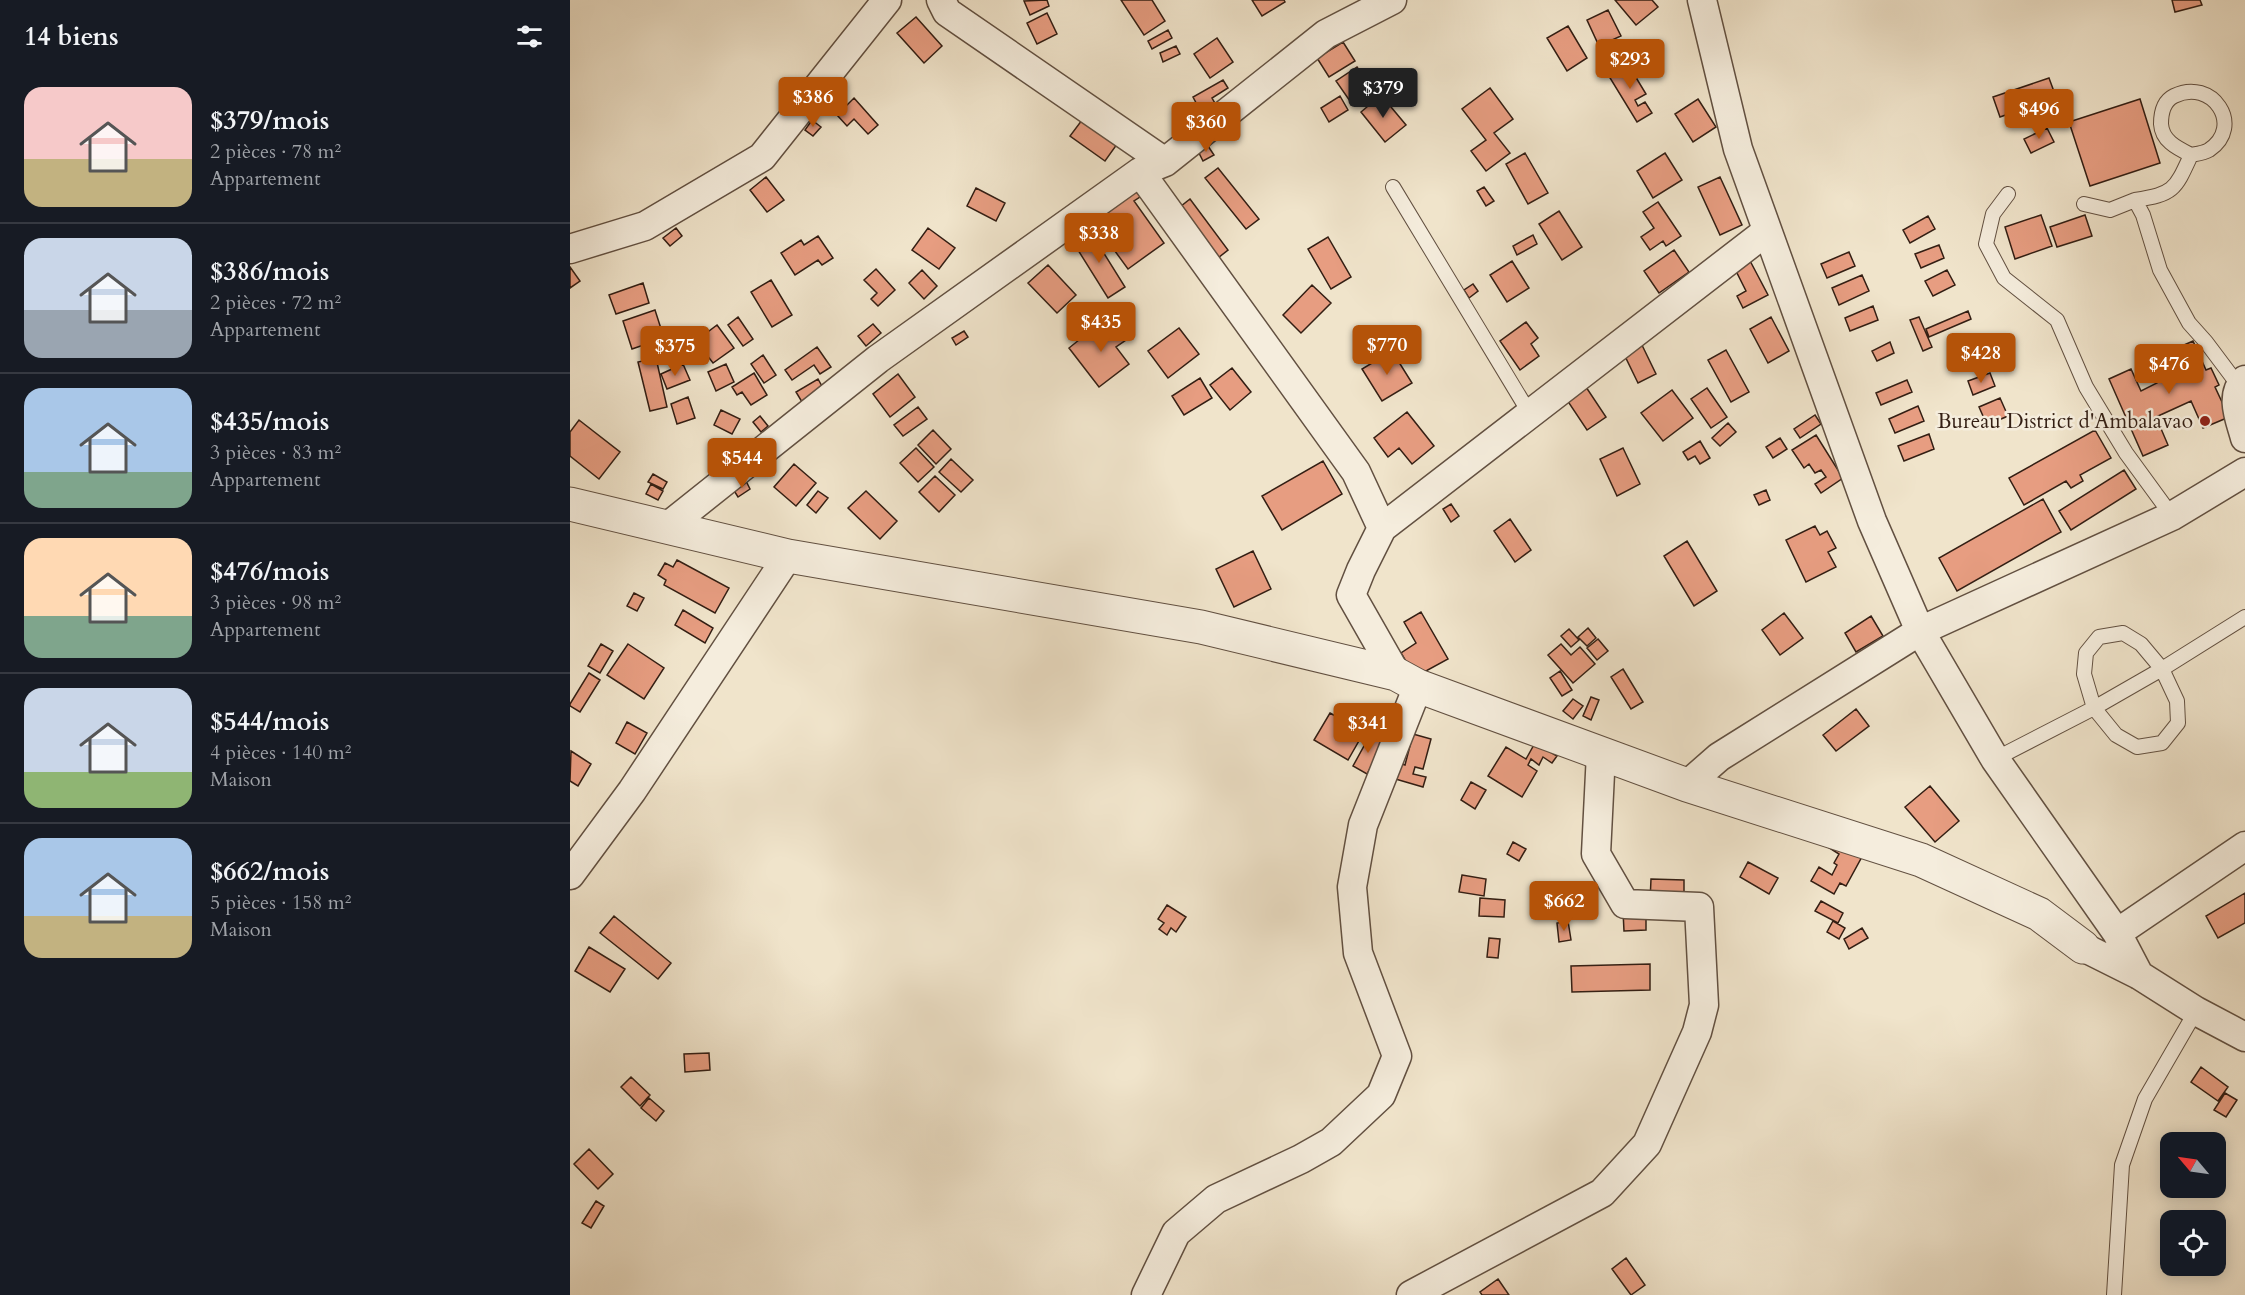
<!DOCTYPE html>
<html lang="fr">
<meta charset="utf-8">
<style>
:root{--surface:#171b24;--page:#20242c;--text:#f1f3f6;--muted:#9ea1a6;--line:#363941;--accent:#b45309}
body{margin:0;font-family:Cardo,serif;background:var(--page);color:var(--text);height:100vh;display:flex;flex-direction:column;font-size:22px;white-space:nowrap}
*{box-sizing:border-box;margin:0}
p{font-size:20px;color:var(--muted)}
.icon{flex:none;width:33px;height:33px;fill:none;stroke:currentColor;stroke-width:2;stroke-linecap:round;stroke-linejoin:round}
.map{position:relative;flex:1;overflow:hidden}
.side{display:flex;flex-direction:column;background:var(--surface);width:570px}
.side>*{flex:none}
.needle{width:39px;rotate:299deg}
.controls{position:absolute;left:1590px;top:1132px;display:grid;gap:12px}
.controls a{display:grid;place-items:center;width:66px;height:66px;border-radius:12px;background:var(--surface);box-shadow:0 3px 15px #0003;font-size:30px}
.price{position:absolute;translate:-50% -51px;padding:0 14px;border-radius:6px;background:var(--accent);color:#fff;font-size:20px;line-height:39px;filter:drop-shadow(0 2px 3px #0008)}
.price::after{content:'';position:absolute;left:50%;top:36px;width:18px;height:14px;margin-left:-9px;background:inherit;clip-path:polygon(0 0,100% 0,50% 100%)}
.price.on{background:#222;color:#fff}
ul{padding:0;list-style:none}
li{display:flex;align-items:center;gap:18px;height:150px;padding:0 24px}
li+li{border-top:2px solid var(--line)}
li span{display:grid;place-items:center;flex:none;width:168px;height:120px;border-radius:18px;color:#555}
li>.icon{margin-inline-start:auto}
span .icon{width:72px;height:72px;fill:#fffc;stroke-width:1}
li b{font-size:26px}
h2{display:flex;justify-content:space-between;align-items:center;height:72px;padding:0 24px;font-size:26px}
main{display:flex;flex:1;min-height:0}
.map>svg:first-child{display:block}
.building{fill:#e79d81;stroke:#331e13;stroke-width:1.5}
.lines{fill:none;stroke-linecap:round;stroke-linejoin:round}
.service-casing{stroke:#625041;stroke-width:16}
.minor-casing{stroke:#625041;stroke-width:31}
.tertiary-casing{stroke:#625041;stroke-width:35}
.service{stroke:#f5eddd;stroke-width:14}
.minor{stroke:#f5eddd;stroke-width:28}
.tertiary{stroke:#f5eddd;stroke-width:33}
.poi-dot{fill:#8f2418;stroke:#f5eddd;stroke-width:2}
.labels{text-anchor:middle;stroke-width:5;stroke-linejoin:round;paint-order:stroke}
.poi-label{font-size:21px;fill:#331e13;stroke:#f5eddd;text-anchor:end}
</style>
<main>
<section class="side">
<h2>14 biens<svg class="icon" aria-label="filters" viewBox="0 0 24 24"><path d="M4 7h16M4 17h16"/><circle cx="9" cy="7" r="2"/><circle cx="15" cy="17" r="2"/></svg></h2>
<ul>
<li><span style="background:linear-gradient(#f6c9c9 60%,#c2b280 0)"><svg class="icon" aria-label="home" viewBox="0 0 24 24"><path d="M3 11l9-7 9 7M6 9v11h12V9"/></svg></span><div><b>$379/mois</b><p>2 pièces · 78 m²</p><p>Appartement</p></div></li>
<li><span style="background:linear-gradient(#c9d6e8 60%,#9aa5b1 0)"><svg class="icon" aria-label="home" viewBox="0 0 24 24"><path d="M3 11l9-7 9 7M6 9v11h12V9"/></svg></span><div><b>$386/mois</b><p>2 pièces · 72 m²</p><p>Appartement</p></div></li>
<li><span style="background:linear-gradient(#a9c7e8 70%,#7fa58c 0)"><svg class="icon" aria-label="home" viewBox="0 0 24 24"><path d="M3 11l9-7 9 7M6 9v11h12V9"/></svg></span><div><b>$435/mois</b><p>3 pièces · 83 m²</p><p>Appartement</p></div></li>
<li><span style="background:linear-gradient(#ffd9b3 65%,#7fa58c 0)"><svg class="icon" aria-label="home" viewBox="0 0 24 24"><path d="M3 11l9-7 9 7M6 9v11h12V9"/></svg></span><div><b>$476/mois</b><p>3 pièces · 98 m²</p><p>Appartement</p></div></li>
<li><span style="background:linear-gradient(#c9d6e8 70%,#8fb573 0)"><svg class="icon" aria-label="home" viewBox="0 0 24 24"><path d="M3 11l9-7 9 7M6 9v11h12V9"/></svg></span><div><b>$544/mois</b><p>4 pièces · 140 m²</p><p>Maison</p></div></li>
<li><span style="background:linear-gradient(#a9c7e8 65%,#c2b280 0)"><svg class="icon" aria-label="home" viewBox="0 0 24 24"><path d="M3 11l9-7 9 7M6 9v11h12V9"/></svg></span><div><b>$662/mois</b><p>5 pièces · 158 m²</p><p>Maison</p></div></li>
</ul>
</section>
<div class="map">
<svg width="1675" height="1295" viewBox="0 0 1675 1295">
<rect width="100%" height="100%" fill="#f0e4cb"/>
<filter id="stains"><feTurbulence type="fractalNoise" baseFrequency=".00333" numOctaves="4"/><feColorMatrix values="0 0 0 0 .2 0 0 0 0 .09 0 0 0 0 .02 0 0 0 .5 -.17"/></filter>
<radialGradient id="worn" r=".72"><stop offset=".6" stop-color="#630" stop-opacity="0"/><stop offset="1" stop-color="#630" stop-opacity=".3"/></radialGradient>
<path class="building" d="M 477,0 L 479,6 L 460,15 L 454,1 Z
M 551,0 L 582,0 L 595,21 L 574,35 Z
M 682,0 L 714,0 L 715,2 L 692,16 Z
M 1045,0 L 1082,0 L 1088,7 L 1066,25 Z
M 1602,0 L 1630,0 L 1632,5 L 1605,12 Z
M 1038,10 L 1051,36 L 1029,46 L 1017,20 Z
M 477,13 L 487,34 L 467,44 L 457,23 Z
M 346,17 L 372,46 L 354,63 L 327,33 Z
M 998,26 L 1017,58 L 997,71 L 977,38 Z
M 598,30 L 602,38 L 582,49 L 578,41 Z
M 647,38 L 663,62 L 640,78 L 624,54 Z
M 773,42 L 785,61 L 759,77 L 747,58 Z
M 1054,43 L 1058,55 L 1035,64 L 1030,53 Z
M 606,46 L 610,54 L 593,62 L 590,53 Z
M 1056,61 L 1076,94 L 1065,100 L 1068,106 L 1075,102 L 1082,113 L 1067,122 L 1037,73 Z
M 787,67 L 802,90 L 782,104 L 766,81 Z
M 1479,78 L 1486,97 L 1430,117 L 1423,97 Z
M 653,80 L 658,88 L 642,98 L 646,105 L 632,114 L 623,97 Z
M 920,88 L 943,119 L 924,133 L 940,153 L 916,171 L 901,151 L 916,140 L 892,109 Z
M 811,95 L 836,125 L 815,142 L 791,112 Z
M 770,96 L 778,110 L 759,122 L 751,108 Z
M 284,98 L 308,125 L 298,134 L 284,119 L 277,126 L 267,115 Z
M 1128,99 L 1146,127 L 1123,142 L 1105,114 Z
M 1570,99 L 1590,163 L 1520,186 L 1499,122 Z
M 515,116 L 550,140 L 535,161 L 500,136 Z
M 242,120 L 251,127 L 243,136 L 235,130 Z
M 1477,128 L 1484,142 L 1461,153 L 1454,139 Z
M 638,146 L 644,155 L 633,161 L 628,151 Z
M 955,153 L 978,193 L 958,204 L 936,164 Z
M 1095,153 L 1112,180 L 1083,198 L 1067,171 Z
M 648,168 L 689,219 L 676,229 L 635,178 Z
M 196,177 L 214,200 L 197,212 L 180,190 Z
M 1150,177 L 1172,225 L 1150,235 L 1128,187 Z
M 566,179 L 576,193 L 564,201 L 594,243 L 558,269 L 518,214 Z
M 914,187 L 924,201 L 916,206 L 907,191 Z
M 406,188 L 435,203 L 426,221 L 397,206 Z
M 620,199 L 658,250 L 648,258 L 610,207 Z
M 1088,202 L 1111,236 L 1096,246 L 1093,241 L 1080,250 L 1071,237 L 1084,228 L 1073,212 Z
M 989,211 L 1012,247 L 992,260 L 969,224 Z
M 1471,215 L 1482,246 L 1445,259 L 1435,227 Z
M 1515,215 L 1522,236 L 1487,247 L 1480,227 Z
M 1358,216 L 1365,229 L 1340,243 L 1333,230 Z
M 106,228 L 112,236 L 100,246 L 93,238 Z
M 358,228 L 385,248 L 369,269 L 342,250 Z
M 520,231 L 555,287 L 538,298 L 503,242 Z
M 963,235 L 967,244 L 947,255 L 943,246 Z
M 248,236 L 263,258 L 252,265 L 248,260 L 225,275 L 211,253 L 231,240 L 234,245 Z
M 758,237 L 781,277 L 761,289 L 738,249 Z
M 1369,245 L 1374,258 L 1351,268 L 1345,254 Z
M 1104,250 L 1119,272 L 1089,293 L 1074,271 Z
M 1279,252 L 1285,266 L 1257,278 L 1251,264 Z
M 1178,257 L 1198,295 L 1173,308 L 1167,296 L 1176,291 L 1163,265 Z
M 942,261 L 959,288 L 937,302 L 920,275 Z
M 478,265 L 506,295 L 487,313 L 458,283 Z
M 0,267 L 10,281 L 0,288 Z
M 306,269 L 325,290 L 308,306 L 301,299 L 307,293 L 294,280 Z
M 352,270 L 367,286 L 354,299 L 339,283 Z
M 1377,270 L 1385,285 L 1363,296 L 1355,281 Z
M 1292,275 L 1299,291 L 1269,305 L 1262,288 Z
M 201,280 L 222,315 L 202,327 L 181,292 Z
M 73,283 L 79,303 L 46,314 L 39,295 Z
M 903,284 L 908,291 L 899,298 L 894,290 Z
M 742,285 L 761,303 L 731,333 L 713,315 Z
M 1303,306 L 1308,320 L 1280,331 L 1275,318 Z
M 85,310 L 94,338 L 62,349 L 53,321 Z
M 1398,311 L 1401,319 L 1359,337 L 1356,329 Z
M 168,317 L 183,339 L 173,346 L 158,325 Z
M 1201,317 L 1219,351 L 1198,363 L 1180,329 Z
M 1349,317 L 1362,347 L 1353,351 L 1340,320 Z
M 956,322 L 968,338 L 961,344 L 969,356 L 950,370 L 930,341 Z
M 530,323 L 535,329 L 543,323 L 556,340 L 546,347 L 559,364 L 529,387 L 499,348 Z
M 303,324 L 311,333 L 296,346 L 288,336 Z
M 147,325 L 164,348 L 143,363 L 126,341 Z
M 609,328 L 629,354 L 598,378 L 578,351 Z
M 394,331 L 398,337 L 386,345 L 382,338 Z
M 1070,341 L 1086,374 L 1068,383 L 1052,350 Z
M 1623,341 L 1636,370 L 1641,368 L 1649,385 L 1645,387 L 1659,417 L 1633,428 L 1621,401 L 1586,417 L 1598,445 L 1573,456 L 1539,379 L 1561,369 L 1571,391 L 1587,383 L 1578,361 Z
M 1320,342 L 1324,353 L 1307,361 L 1302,351 Z
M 1408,344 L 1413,357 L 1392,366 L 1386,353 Z
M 247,347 L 261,367 L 250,374 L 244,365 L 222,380 L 215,370 Z
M 1156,350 L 1179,392 L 1161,402 L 1138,360 Z
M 822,351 L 842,383 L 812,401 L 792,369 Z
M 193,355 L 206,375 L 194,383 L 181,364 Z
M 86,358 L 97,407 L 80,411 L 68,362 Z
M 113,364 L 120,380 L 97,389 L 91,374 Z
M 156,364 L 164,382 L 146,391 L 138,372 Z
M 662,368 L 681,392 L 660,410 L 640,385 Z
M 184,373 L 197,395 L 181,405 L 172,392 L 167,395 L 162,387 Z
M 1420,373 L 1425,386 L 1403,395 L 1398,381 Z
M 328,374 L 345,397 L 320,417 L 303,394 Z
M 630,378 L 642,398 L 614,415 L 602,396 Z
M 248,379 L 253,388 L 232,402 L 226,392 Z
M 1337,380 L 1342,392 L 1311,405 L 1306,393 Z
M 1012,381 L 1036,417 L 1017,430 L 993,394 Z
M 1137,388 L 1157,417 L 1141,428 L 1121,399 Z
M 1102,390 L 1123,418 L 1093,441 L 1071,413 Z
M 118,397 L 125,418 L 107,424 L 101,404 Z
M 1430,398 L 1438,416 L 1417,425 L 1409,407 Z
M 1348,406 L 1354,421 L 1325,433 L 1319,419 Z
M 348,407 L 357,419 L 333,436 L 324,425 Z
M 151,410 L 170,419 L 162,434 L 144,425 Z
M 837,412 L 864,446 L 842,464 L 829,448 L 818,457 L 804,438 Z
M 1245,415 L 1251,424 L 1230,438 L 1224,429 Z
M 190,416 L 198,426 L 191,432 L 183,422 Z
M 9,420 L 50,452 L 29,479 L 0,456 L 0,432 Z
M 1158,423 L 1166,432 L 1150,446 L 1142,438 Z
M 363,430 L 381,449 L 366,464 L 348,445 Z
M 1525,430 L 1541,458 L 1510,475 L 1513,481 L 1501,488 L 1496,481 L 1454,505 L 1439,478 Z
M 1359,434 L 1364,449 L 1334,461 L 1328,446 Z
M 1246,435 L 1273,478 L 1251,493 L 1245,484 L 1256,477 L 1251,470 L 1245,473 L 1239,464 L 1234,468 L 1222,450 Z
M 1210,438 L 1217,449 L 1203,458 L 1196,447 Z
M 1130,441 L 1140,458 L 1130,464 L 1125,456 L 1118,460 L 1113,452 Z
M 346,448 L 364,467 L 348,482 L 330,463 Z
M 1053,448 L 1070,484 L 1047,496 L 1030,459 Z
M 381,459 L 403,480 L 391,492 L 369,472 Z
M 753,461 L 772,494 L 712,530 L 692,496 Z
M 224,464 L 246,483 L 226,506 L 204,487 Z
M 1554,470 L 1566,489 L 1501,530 L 1489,511 Z
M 83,474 L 97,482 L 93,489 L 78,482 Z
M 365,476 L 385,495 L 369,512 L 349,492 Z
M 176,481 L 180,489 L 168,497 L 163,489 Z
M 81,484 L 93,491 L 88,500 L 76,494 Z
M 1196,490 L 1200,500 L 1189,505 L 1184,495 Z
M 248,491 L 258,498 L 246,513 L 237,505 Z
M 296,491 L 327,521 L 310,539 L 278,508 Z
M 1473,499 L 1491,532 L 1387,591 L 1369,558 Z
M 881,504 L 889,516 L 881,522 L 873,509 Z
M 940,519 L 961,550 L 945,562 L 924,531 Z
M 1245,526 L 1250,535 L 1257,531 L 1266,548 L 1258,552 L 1266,567 L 1236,582 L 1216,540 Z
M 1117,541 L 1147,591 L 1124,606 L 1094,556 Z
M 683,551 L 701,589 L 664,607 L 646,569 Z
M 107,560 L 159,588 L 145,613 L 94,585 L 96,580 L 88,575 L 95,563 L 103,567 Z
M 64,593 L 74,598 L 67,611 L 57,606 Z
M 113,610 L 143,628 L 135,643 L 105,625 Z
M 851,612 L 878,659 L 845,677 L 831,653 L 846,643 L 834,622 Z
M 1214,613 L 1233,638 L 1210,655 L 1192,630 Z
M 1301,616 L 1313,636 L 1286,652 L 1275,633 Z
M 1018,628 L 1026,638 L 1017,646 L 1008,637 Z
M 999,629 L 1009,640 L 1001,647 L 991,636 Z
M 1028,639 L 1038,651 L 1027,660 L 1017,648 Z
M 31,644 L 43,651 L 30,673 L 18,666 Z
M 58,644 L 94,668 L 74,699 L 37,675 Z
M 991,644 L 1001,655 L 1010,647 L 1025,664 L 1003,683 L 978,655 Z
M 1053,669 L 1073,702 L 1061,709 L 1041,677 Z
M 990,671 L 1002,690 L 992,696 L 980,678 Z
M 19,673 L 30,680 L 10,712 L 0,706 L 0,704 Z
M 1021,697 L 1029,700 L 1021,720 L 1013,716 Z
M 1003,699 L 1013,706 L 1003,719 L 993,711 Z
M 1286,709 L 1299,726 L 1266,751 L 1253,735 Z
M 760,713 L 794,732 L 778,760 L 744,740 Z
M 57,722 L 77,733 L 65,754 L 46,743 Z
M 843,734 L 861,739 L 853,769 L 845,767 L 843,774 L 856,777 L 853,787 L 822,778 L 826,762 L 835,765 Z
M 800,735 L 814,743 L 797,774 L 783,766 Z
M 965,743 L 987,756 L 982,763 L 973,757 L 969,765 L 961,759 L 958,765 L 967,771 L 952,797 L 918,776 L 936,747 L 956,759 Z
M 1,751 L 21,764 L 8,786 L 0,781 Z
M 901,782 L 916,790 L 905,809 L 891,800 Z
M 1360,786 L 1389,821 L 1365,842 L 1335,807 Z
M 943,842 L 956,849 L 949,861 L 937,854 Z
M 1258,847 L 1294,853 L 1276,886 L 1270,883 L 1264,894 L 1241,881 L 1249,867 L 1262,875 L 1267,865 L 1264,863 L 1269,854 Z
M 1178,862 L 1208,878 L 1199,894 L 1170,877 Z
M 892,875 L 916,879 L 914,896 L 889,892 Z
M 1081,879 L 1114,880 L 1114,902 L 1080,902 Z
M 1675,893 L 1675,923 L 1648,938 L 1636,916 Z
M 910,898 L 935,900 L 934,917 L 909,916 Z
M 1251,901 L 1273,913 L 1268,923 L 1245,911 Z
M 597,905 L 616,917 L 606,932 L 601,928 L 597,935 L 589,929 L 594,923 L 588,919 Z
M 1076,910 L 1076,930 L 1054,931 L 1053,911 Z
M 44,916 L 101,963 L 88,979 L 30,933 Z
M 998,921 L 1001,940 L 989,942 L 987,923 Z
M 1263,921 L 1275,928 L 1269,939 L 1257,932 Z
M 1292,928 L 1298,938 L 1279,949 L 1274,939 Z
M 919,938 L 930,939 L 928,958 L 917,957 Z
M 19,947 L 55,969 L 40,992 L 5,971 Z
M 1080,964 L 1080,990 L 1002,992 L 1001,966 Z
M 139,1053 L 140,1070 L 115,1072 L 114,1054 Z
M 1631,1067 L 1658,1087 L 1648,1101 L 1621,1082 Z
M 61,1077 L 80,1095 L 70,1106 L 51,1087 Z
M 1655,1093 L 1667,1100 L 1656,1117 L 1644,1110 Z
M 79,1098 L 94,1111 L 86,1121 L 71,1108 Z
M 19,1149 L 43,1174 L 28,1189 L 4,1164 Z
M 26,1201 L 34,1206 L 21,1228 L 12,1223 Z
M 1056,1258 L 1075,1285 L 1061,1295 L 1042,1269 Z
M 928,1279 L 939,1295 L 912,1295 L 910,1292 Z"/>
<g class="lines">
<g class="service-casing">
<path id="service" d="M 823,187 L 960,414
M 1438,194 L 1423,214 L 1416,244 L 1434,278 L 1487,320 L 1516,387 L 1556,453 L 1602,516
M 1565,200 C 1604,194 1605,190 1621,155 C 1626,154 1634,153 1639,150 C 1675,126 1642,77 1604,96 C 1594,101 1591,113 1591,124 C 1592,141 1607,148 1621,155
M 1514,204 L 1540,210 L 1565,200 L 1573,215 L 1590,270 L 1619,323 L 1636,342 L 1669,386
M 1553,633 L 1571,644 L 1592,669 L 1607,701 L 1608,723 L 1592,743 L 1567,747 L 1546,735 L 1524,708 L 1514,674 L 1516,653 L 1529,637 Z
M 1425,759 L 1524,708 L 1592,669 L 1675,617
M 1544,1295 L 1552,1165 L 1575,1099 L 1626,1011"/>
</g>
<g class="minor-casing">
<path id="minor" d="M 371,0 L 377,12 L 595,162
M 1132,0 L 1168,149 L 1302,521 L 1350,631 L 1425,759 L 1547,933 L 1569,975
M 570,172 L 786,472 L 812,528
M 0,249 L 75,226 L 192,157 L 317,0
M 1675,380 C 1659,396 1670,419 1675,438
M 97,527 L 308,359 L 570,172 L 595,162 L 756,34 L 822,0
M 826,674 L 781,595 L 791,570 L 812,528 L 1197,231
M 1117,785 L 1149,757 L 1350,631 L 1602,516 L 1675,472
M 0,875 L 62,791 L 218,556
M 1547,933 L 1675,846
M 1513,947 L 1569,975 L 1626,1011 L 1675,1037
M 576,1295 L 606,1233 L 646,1199 L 731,1159 L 761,1142 L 811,1095 L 827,1056 L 788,953 L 782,887 L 793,825 L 848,686
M 841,1295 L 1032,1193 L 1077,1144 L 1127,1032 L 1134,1005 L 1129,907 L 1055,904 L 1026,854 L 1031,753"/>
</g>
<g class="tertiary-casing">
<path id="tertiary" d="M 0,504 L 218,556 L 631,627 L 826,674 L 848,686 L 1117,785 L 1351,860 L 1469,914 L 1513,947"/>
</g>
<use href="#service" class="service"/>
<use href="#minor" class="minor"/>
<use href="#tertiary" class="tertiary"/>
</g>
<circle class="poi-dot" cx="1635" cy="421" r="6"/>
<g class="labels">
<g class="poi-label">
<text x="1623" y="428">Bureau District d'Ambalavao</text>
</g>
</g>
<rect width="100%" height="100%" filter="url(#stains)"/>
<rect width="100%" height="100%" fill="url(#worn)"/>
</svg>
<div class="controls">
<a><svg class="needle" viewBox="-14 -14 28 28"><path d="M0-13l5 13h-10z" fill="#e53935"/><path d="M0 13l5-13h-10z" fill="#9ea1a6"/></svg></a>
<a><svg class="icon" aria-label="locate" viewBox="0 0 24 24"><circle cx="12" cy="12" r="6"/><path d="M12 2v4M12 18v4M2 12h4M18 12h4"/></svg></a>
</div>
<b class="price" style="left:1060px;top:90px">$293</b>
<b class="price on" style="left:813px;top:119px">$379</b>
<b class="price" style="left:243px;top:128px">$386</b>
<b class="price" style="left:1469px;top:140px">$496</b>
<b class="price" style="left:636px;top:153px">$360</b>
<b class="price" style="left:529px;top:264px">$338</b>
<b class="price" style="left:531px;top:353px">$435</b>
<b class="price" style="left:817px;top:376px">$770</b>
<b class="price" style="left:105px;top:377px">$375</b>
<b class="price" style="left:1411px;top:384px">$428</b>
<b class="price" style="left:1599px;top:395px">$476</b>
<b class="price" style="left:172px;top:489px">$544</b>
<b class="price" style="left:798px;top:754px">$341</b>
<b class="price" style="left:994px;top:932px">$662</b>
</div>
</main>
